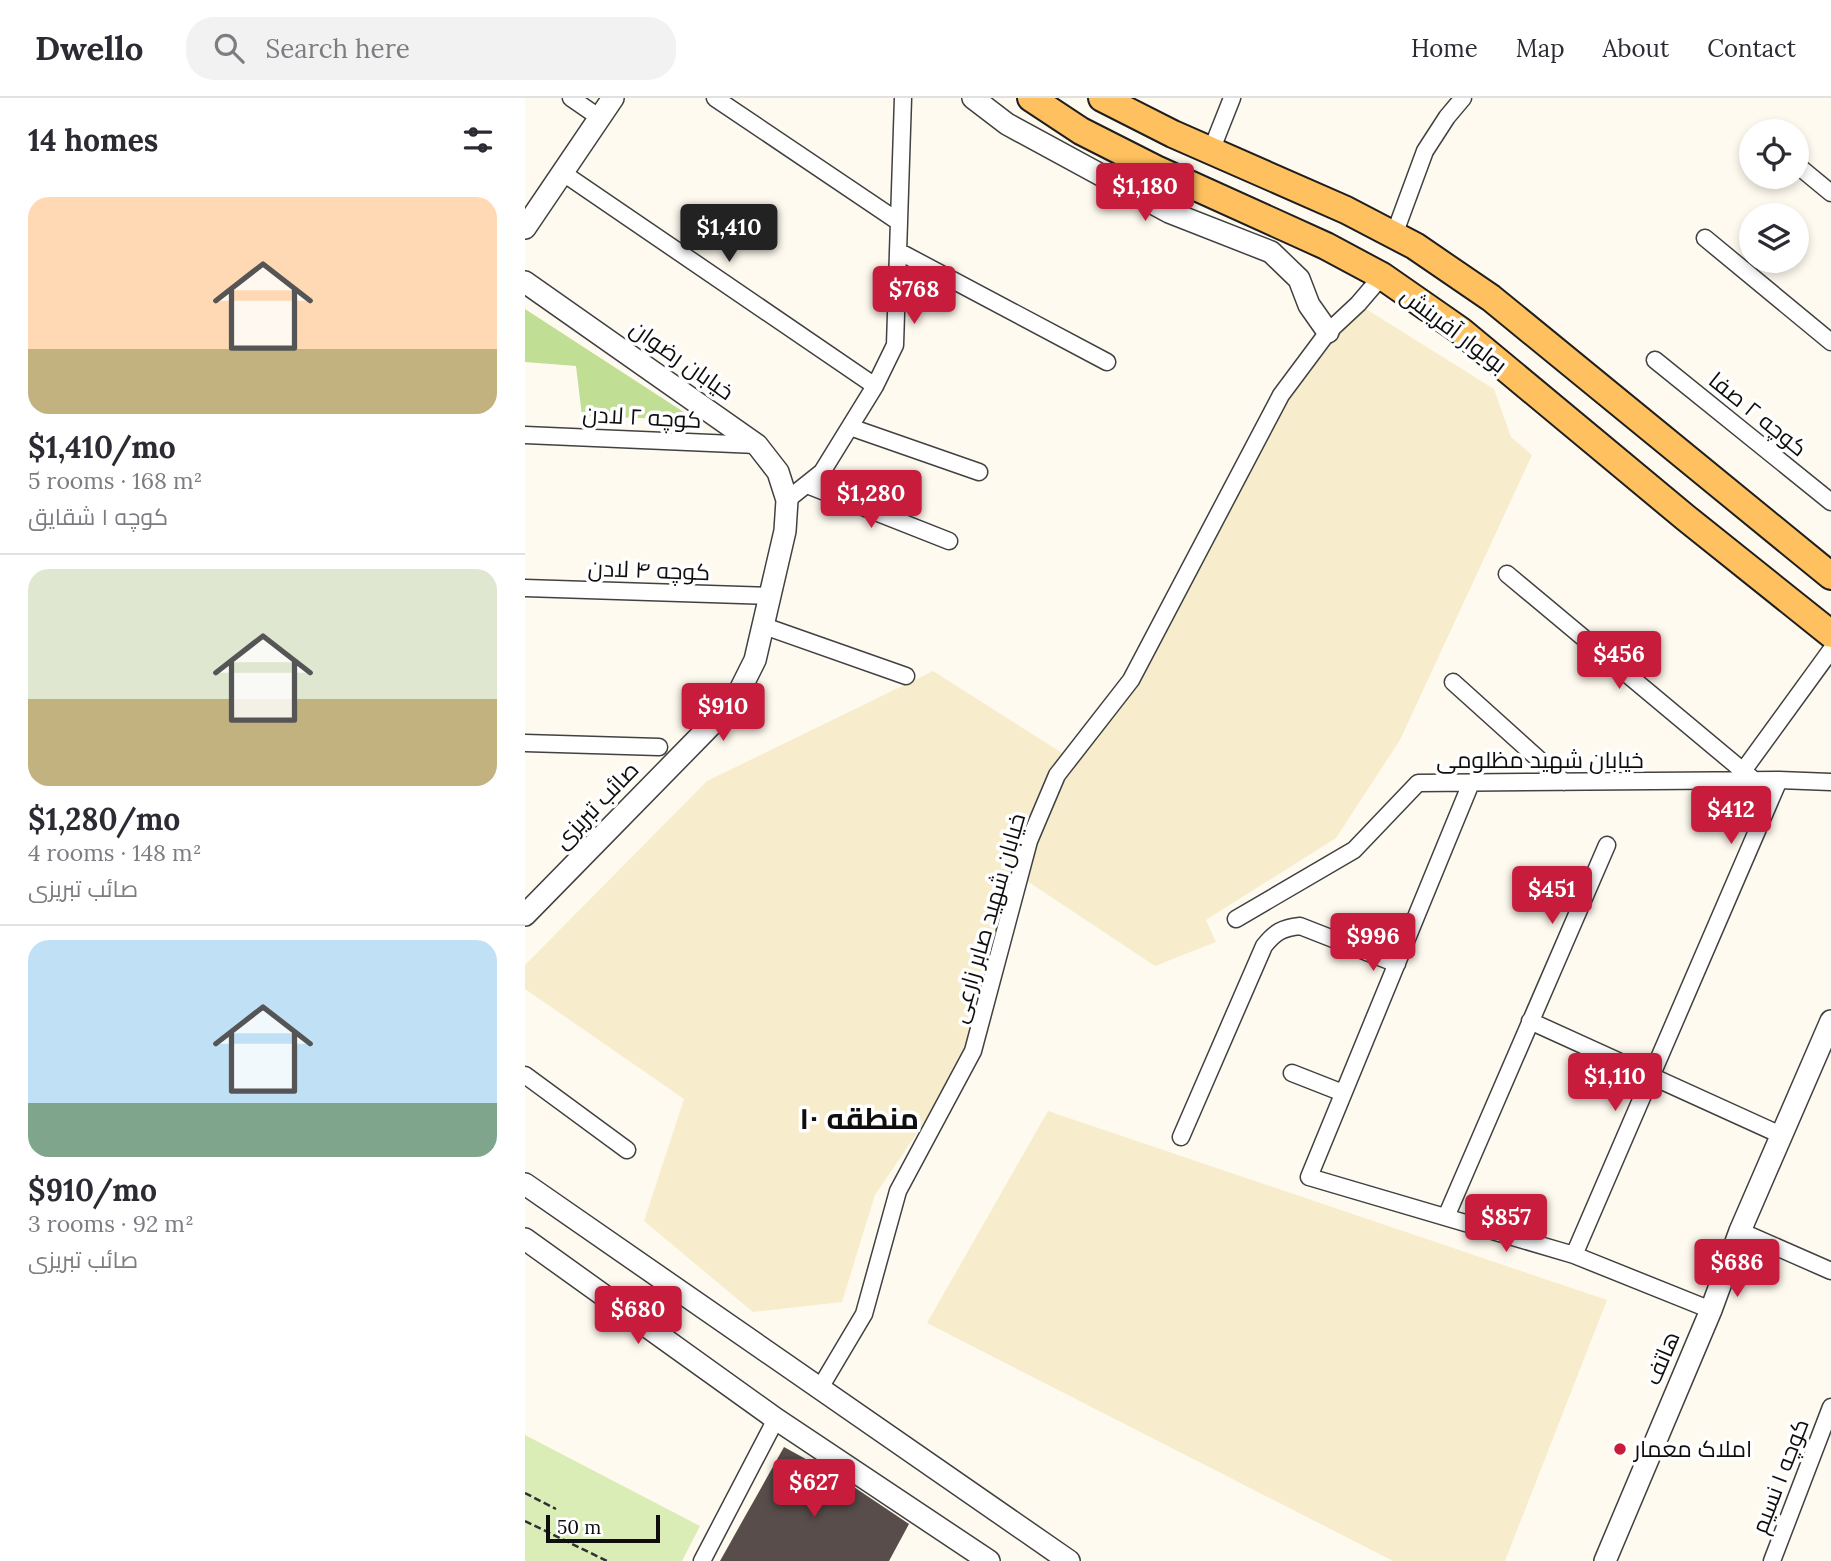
<!DOCTYPE html>
<meta charset="utf-8">
<style>
:root{--surface:#fff;--page:#f2f2f3;--text:#2b2b33;--muted:#7c7c81;--line:#e1e1e2;--accent:#c81c3d}
body{margin:0;font-family:Lora,Cairo,serif;background:var(--page);color:var(--text);height:100vh;display:flex;flex-direction:column;font-size:26px;white-space:nowrap}
*{box-sizing:border-box;margin:0}
p{font-size:23px;color:var(--muted)}
.icon{flex:none;width:38px;height:38px;fill:none;stroke:currentColor;stroke-width:2;stroke-linecap:round;stroke-linejoin:round}
.map{position:relative;flex:1;overflow:hidden}
.side{display:flex;flex-direction:column;background:var(--surface);width:525px}
.side>*{flex:none}
.buttons{position:absolute;left:1214px;top:21px;display:grid;gap:14px}
.buttons a{display:grid;place-items:center;width:70px;height:70px;border-radius:50%;background:var(--surface);box-shadow:0 4px 10px #0003;font-size:35px}
.scale{position:absolute;left:21px;bottom:18px;width:114px;box-sizing:border-box;padding-left:7px;border:4px solid #0e0e0e;border-top:0;font-size:19px;line-height:24px;white-space:nowrap;color:#0e0e0e;-webkit-text-stroke:5px #fff;paint-order:stroke}
.price{position:absolute;translate:-50% -60px;padding:0 16px;border-radius:7px;background:var(--accent);color:#fff;font-size:23px;line-height:46px;filter:drop-shadow(0 2px 4px #0008)}
.price::after{content:'';position:absolute;left:50%;top:42px;width:21px;height:16px;margin-left:-10px;background:inherit;clip-path:polygon(0 0,100% 0,50% 100%)}
.price.on{background:#222;color:#fff}
ul{padding:0;list-style:none}
li{display:grid;align-content:center;gap:14px;height:371px;padding:0 28px}
li+li{border-top:2px solid var(--line)}
li span{display:grid;place-items:center;height:217px;border-radius:21px;color:#555}
li>.icon{margin-inline-start:auto}
span .icon{width:126px;height:126px;fill:#fffc;stroke-width:1}
li b{font-size:30px}
h2{display:flex;justify-content:space-between;align-items:center;height:84px;padding:0 28px;font-size:30px}
header{display:flex;align-items:center;gap:42px;box-sizing:border-box;height:98px;padding:0 35px;background:var(--surface);border-bottom:2px solid var(--line)}
header strong{font-size:33px}
nav{display:flex;gap:38px;margin-inline-start:auto;font-size:24px}
.search{width:490px;height:63px;background:var(--page);display:flex;align-items:center;gap:18px;box-sizing:border-box;padding:0 24px;border-radius:28px;color:var(--muted);font-size:26px}
main{display:flex;flex:1;min-height:0}
.map>svg:first-child{display:block}
.farmland{fill:#f7edcd}
.green{fill:#daedb6}
.forest{fill:#c0df94}
.building{fill:#584d4a}
.lines{fill:none;stroke-linecap:round;stroke-linejoin:round}
.minor-casing{stroke:#414141;stroke-width:19}
.tertiary-casing{stroke:#414141;stroke-width:24}
.primary-casing{stroke:#1f1f1f;stroke-width:30}
.path{stroke:#303030;stroke-width:2.5;stroke-dasharray:7 3.5;stroke-linecap:butt}
.minor{stroke:#fff;stroke-width:16}
.tertiary{stroke:#fff;stroke-width:21}
.primary{stroke:#ffc15f;stroke-width:26}
.poi-dot{fill:#c81c3d;stroke:#fff;stroke-width:2.5}
.labels{text-anchor:middle;stroke-width:7;stroke-linejoin:round;paint-order:stroke}
.street-label{font-size:23px;fill:#0e0e0e;stroke:#fff}
.poi-label{font-size:23px;fill:#0e0e0e;stroke:#fff;text-anchor:start}
.district-label{font-size:30px;font-weight:bold;fill:#0e0e0e;stroke:#fff}
</style>
<header>
<strong>Dwello</strong>
<div class="search"><svg class="icon" aria-label="search" viewBox="0 0 24 24"><circle cx="10" cy="10" r="6"/><path d="M15 15l6 6"/></svg>Search here</div>
<nav><a>Home</a><a>Map</a><a>About</a><a>Contact</a></nav>
</header>
<main>
<section class="side">
<h2>14 homes<svg class="icon" aria-label="filters" viewBox="0 0 24 24"><path d="M4 7h16M4 17h16"/><circle cx="9" cy="7" r="2"/><circle cx="15" cy="17" r="2"/></svg></h2>
<ul>
<li><span style="background:linear-gradient(#ffd9b3 70%,#c2b280 0)"><svg class="icon" aria-label="home" viewBox="0 0 24 24"><path d="M3 11l9-7 9 7M6 9v11h12V9"/></svg></span><div><b>$1,410/mo</b><p>5 rooms · 168 m²</p><p>کوچه ۱ شقایق</p></div></li>
<li><span style="background:linear-gradient(#dfe7d0 60%,#c2b280 0)"><svg class="icon" aria-label="home" viewBox="0 0 24 24"><path d="M3 11l9-7 9 7M6 9v11h12V9"/></svg></span><div><b>$1,280/mo</b><p>4 rooms · 148 m²</p><p>صائب تبریزی</p></div></li>
<li><span style="background:linear-gradient(#bfe0f5 75%,#7fa58c 0)"><svg class="icon" aria-label="home" viewBox="0 0 24 24"><path d="M3 11l9-7 9 7M6 9v11h12V9"/></svg></span><div><b>$910/mo</b><p>3 rooms · 92 m²</p><p>صائب تبریزی</p></div></li>
</ul>
</section>
<div class="map">
<svg width="1306" height="1463" viewBox="0 0 1306 1463">
<rect width="100%" height="100%" fill="#fffaef"/>
<path class="farmland" d="M 833,206 L 969,291 L 986,339 L 1007,357 L 875,642 L 811,740 L 681,822 L 691,844 L 630,868 L 496,779 L 449,951 L 350,1097 L 317,1204 L 228,1214 L 119,1123 L 159,1001 L 0,891 L 0,867 L 182,683 L 408,573 L 545,660 L 606,583 L 751,307 Z
M 523,1013 L 1082,1202 L 980,1463 L 868,1463 L 402,1225 Z"/>
<path class="green" d="M 0,1337 L 175,1428 L 157,1463 L 0,1463 Z"/>
<path class="forest" d="M 0,211 L 171,322 L 57,318 L 51,268 L 0,264 Z"/>
<path class="building" d="M 259,1349 L 317,1381 L 384,1426 L 364,1463 L 195,1463 Z"/>
<g class="lines">
<g class="minor-casing">
<path id="minor" d="M 46,0 L 75,20
M 190,0 L 374,124
M 686,53 L 707,0
M 1272,67 L 1306,95
M 38,75 L 350,288
M 869,137 L 900,53 L 922,19 L 938,0
M 1180,140 L 1306,244
M 373,153 L 582,264
M 1130,262 L 1306,404
M 325,329 L 454,374
M 0,337 L 232,347
M 282,387 L 424,443
M 262,402 L 297,374 L 350,288 L 370,247 L 378,0
M 982,476 L 1230,683
M 0,490 L 246,498
M 239,528 L 381,578
M 928,584 L 1039,684
M 0,645 L 134,649
M 1218,673 L 1306,552
M 946,685 L 784,1079 L 1049,1157 L 1186,1212
M 711,821 L 829,752 L 893,685 L 1254,682 L 1306,684
M 1005,923 L 1258,1038
M 767,975 L 818,995
M 0,977 L 102,1052
M 656,1039 L 739,848 C 750,834 757,830 775,828 L 872,866
M 921,1119 L 1082,747
M 1215,1133 L 1306,1173
M 1049,1157 L 1254,682
M 295,1290 L 339,1216 L 373,1093 L 448,953 L 504,743 L 532,677 L 606,582 L 756,297 L 803,234 L 833,206 L 857,178
M 177,1463 L 251,1321
M 1247,1463 L 1306,1309"/>
</g>
<g class="tertiary-casing">
<path id="tertiary" d="M 448,0 L 482,26 L 644,114 L 746,154 L 774,181 L 784,207 L 803,234
M 0,130 L 88,0
M 0,184 L 232,347 L 253,374 L 262,402 L 260,433 L 230,562 L 215,592 L 192,621 L 0,817
M 0,1086 L 544,1463
M 0,1141 L 251,1321 L 464,1463
M 1080,1463 L 1186,1212 L 1215,1133 L 1306,923"/>
</g>
<g class="primary-casing">
<path id="primary" d="M 506,0 L 556,33 L 631,71 L 801,148 L 857,178 L 936,233 L 1161,420 L 1306,536
M 577,0 L 648,36 L 821,112 L 890,148 L 966,200 L 1306,478"/>
</g>
<path class="path" d="M 0,1395 L 31,1411
M 0,1423 L 82,1463"/>
<use href="#minor" class="minor"/>
<use href="#tertiary" class="tertiary"/>
<use href="#primary" class="primary"/>
</g>
<circle class="poi-dot" cx="1095" cy="1351" r="7"/>
<g class="labels">
<g class="street-label">
<text transform="translate(929 232) rotate(37)" y="8">بولوار آفرینش</text>
<text transform="translate(157 262) rotate(35)" y="8">خیابان رضوان</text>
<text transform="translate(1233 316) rotate(39)" y="8">کوچه ۲ صفا</text>
<text transform="translate(117 319) rotate(3)" y="8">کوچه ۲ لادن</text>
<text transform="translate(124 472) rotate(2)" y="8">کوچه ۴ لادن</text>
<text x="1015" y="670">خیابان شهید مظلومی</text>
<text transform="translate(71 707) rotate(-46)" y="8">صائب تبریزی</text>
<text transform="translate(463 820) rotate(-74)" y="8">خیابان شهید صابر زارعی</text>
<text transform="translate(1137 1260) rotate(-67)" y="8">هاتف</text>
<text transform="translate(1255 1378) rotate(-69)" y="8">کوچه ۱ نسیم</text>
</g>
<g class="poi-label">
<text x="1109" y="1359">املاک معمار</text>
</g>
<g class="district-label">
<text x="334" y="1031">منطقه ۱۰</text>
</g>
</g>
</svg>
<div class="buttons">
<a><svg class="icon" aria-label="locate" viewBox="0 0 24 24"><circle cx="12" cy="12" r="6"/><path d="M12 2v4M12 18v4M2 12h4M18 12h4"/></svg></a>
<a><svg class="icon" aria-label="layers" viewBox="0 0 24 24"><path d="M12 4l9 5-9 5-9-5zM3 14l9 5 9-5"/></svg></a>
</div>
<div class="scale">50 m</div>
<b class="price" style="left:620px;top:125px">$1,180</b>
<b class="price on" style="left:204px;top:166px">$1,410</b>
<b class="price" style="left:389px;top:228px">$768</b>
<b class="price" style="left:346px;top:432px">$1,280</b>
<b class="price" style="left:1094px;top:593px">$456</b>
<b class="price" style="left:198px;top:645px">$910</b>
<b class="price" style="left:1206px;top:748px">$412</b>
<b class="price" style="left:1027px;top:828px">$451</b>
<b class="price" style="left:848px;top:875px">$996</b>
<b class="price" style="left:1090px;top:1015px">$1,110</b>
<b class="price" style="left:981px;top:1156px">$857</b>
<b class="price" style="left:1212px;top:1201px">$686</b>
<b class="price" style="left:113px;top:1248px">$680</b>
<b class="price" style="left:289px;top:1421px">$627</b>
</div>
</main>
